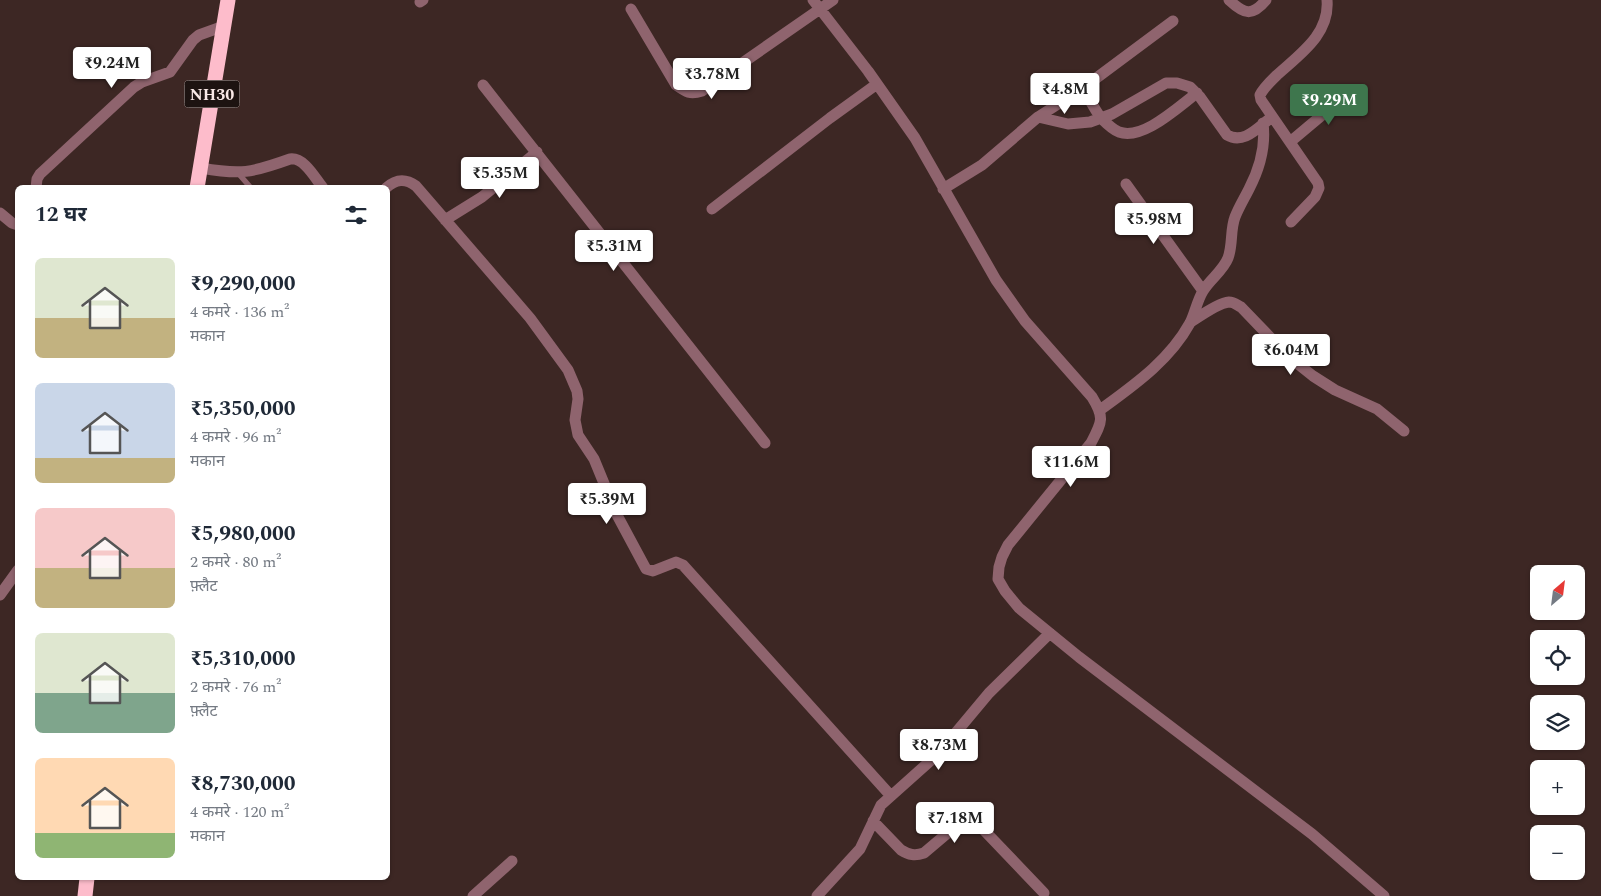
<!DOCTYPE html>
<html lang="hi">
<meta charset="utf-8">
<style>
:root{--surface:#fff;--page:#f2f2f3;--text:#1f2937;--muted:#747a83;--accent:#3e764d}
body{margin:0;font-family:Spectral,"Noto Sans Devanagari",serif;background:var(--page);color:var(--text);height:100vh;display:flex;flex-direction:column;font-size:19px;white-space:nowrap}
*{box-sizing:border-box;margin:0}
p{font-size:16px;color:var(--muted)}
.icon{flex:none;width:28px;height:28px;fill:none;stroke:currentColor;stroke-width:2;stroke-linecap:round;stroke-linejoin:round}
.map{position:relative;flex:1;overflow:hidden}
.drawer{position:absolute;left:15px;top:185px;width:375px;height:695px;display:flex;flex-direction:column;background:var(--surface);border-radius:8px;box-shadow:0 1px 4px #0004}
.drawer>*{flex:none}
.needle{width:32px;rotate:28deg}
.buttons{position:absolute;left:1530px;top:565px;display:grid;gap:10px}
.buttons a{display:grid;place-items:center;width:55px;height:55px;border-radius:8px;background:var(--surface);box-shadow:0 1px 4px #0004;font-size:25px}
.price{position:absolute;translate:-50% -42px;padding:0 11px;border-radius:5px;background:#fff;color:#222;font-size:16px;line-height:32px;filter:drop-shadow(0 1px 2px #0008)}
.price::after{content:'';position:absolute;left:50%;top:30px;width:15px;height:11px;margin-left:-8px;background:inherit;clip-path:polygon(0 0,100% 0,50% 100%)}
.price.active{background:var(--accent);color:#fff}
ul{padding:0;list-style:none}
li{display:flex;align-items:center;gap:15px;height:125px;padding:0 20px}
li span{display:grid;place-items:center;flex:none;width:140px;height:100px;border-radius:8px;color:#555}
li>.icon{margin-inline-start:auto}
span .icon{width:60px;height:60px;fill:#fffc;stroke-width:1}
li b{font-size:21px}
h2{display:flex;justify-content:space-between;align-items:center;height:60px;padding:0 20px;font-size:21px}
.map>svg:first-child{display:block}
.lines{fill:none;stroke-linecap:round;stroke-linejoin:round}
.lane{stroke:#8f646e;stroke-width:5.5}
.street{stroke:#8f646e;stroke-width:11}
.highway{stroke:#fdbccb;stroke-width:15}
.labels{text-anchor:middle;stroke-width:4.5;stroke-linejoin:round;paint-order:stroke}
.shield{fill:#1d1311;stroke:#b6a8a6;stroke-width:1}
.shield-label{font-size:16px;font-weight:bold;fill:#f8e8e6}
</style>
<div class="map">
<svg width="1601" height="896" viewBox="0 0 1601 896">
<rect width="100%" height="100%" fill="#3d2724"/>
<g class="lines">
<path class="lane" d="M 238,173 L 251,188"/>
<path class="street" d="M 813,0 L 868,71 L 915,138 L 996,280 L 1025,321 L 1092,397 C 1105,418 1102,422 1091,443 L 1008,545 L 1002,557 L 999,567 L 998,579 L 1005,591 L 1019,608 L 1079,657 L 1312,834 L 1384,896
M 1229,0 C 1244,14 1252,17 1266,0
M 420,2 L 423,0
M 631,9 L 676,85 C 686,92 690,95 702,91 L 833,0
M 483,85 L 765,443
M 1083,88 C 1089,98 1094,109 1101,118 C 1106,123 1113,130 1119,132 C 1143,141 1179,106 1197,93
M 1038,117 L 1068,124 L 1090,122 L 1112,114 L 1166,83 L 1177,83 L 1190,87 L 1200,97 L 1227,135 C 1244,145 1258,127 1272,117
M 1290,142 L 1352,90
M 201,168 C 241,175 251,173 290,159 C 304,157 315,178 323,188
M 1126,184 L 1203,291
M 36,188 L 37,179 L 40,174 L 134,87 L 142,82 L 170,72 L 193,40 L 199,35 L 224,26
M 386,188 C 396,179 405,178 416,186 L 530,318 L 568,370 L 577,391 L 578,399 L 575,420 L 578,435 L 594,459 L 617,515 L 646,569 L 653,571 L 676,562 L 683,565 L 891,796
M 943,189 L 982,165 L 1038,117 L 1083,88 L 1173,21
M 712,209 L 830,118 L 877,84
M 0,213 L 12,223 L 18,225
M 445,220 L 482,197 L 537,152
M 1291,222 L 1315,197 L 1319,188 L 1318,183 L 1261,100 L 1260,95 C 1264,87 1271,81 1277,75 C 1300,54 1330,34 1327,0
M 1191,322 C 1200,316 1218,303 1229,302 C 1234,302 1237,305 1241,307 L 1288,356 L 1313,376 L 1335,390 L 1377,409 L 1404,431
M 1100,410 C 1134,385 1169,361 1190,323 C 1195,313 1197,301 1203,291 C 1210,279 1223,271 1228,258 C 1233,245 1230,230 1235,217 C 1239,207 1244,199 1249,189 C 1260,168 1266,147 1263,123
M 0,595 L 18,570
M 873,821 L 901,850 C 909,855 915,856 924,853 L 963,820 C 970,817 974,820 979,825 L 1044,893
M 473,896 L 512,861
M 817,896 L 860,849 L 881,805 L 938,754 L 989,693 L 1050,633"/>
<path class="highway" d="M 197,188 L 228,0
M 85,896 L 87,878"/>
</g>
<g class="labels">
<rect class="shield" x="184.5" y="80.5" width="55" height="27" rx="4"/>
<g class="shield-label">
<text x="212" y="100">NH30</text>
</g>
</g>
</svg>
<div class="buttons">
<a><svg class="needle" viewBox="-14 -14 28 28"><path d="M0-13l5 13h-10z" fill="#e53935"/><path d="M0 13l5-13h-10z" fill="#747a83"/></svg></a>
<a><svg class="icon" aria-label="locate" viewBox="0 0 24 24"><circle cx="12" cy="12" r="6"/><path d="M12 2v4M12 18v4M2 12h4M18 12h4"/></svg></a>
<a><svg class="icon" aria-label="layers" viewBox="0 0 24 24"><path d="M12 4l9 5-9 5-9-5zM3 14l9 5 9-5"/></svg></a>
<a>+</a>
<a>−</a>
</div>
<b class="price" style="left:112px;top:89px">₹9.24M</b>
<b class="price" style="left:712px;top:100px">₹3.78M</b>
<b class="price" style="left:1065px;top:115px">₹4.8M</b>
<b class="price active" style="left:1329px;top:126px">₹9.29M</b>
<b class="price" style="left:500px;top:199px">₹5.35M</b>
<b class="price" style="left:1154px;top:245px">₹5.98M</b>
<b class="price" style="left:614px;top:272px">₹5.31M</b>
<b class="price" style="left:1291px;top:376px">₹6.04M</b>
<b class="price" style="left:1071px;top:488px">₹11.6M</b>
<b class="price" style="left:607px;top:525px">₹5.39M</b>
<b class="price" style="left:939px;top:771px">₹8.73M</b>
<b class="price" style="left:955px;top:844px">₹7.18M</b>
<section class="drawer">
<h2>12 घर<svg class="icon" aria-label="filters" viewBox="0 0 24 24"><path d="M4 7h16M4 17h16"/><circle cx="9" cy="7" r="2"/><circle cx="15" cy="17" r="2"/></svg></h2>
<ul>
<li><span style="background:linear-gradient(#dfe7d0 60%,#c2b280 0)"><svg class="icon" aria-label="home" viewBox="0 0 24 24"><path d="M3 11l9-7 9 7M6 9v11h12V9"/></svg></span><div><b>₹9,290,000</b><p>4 कमरे · 136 m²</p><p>मकान</p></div></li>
<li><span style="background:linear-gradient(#c9d6e8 75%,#c2b280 0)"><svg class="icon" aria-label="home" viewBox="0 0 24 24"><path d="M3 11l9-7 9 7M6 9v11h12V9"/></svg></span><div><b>₹5,350,000</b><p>4 कमरे · 96 m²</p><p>मकान</p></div></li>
<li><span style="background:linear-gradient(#f6c9c9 60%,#c2b280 0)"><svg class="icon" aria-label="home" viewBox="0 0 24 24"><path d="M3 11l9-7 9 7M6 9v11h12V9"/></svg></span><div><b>₹5,980,000</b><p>2 कमरे · 80 m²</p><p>फ़्लैट</p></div></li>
<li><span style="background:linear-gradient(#dfe7d0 60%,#7fa58c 0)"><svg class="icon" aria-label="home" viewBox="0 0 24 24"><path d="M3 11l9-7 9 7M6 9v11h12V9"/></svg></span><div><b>₹5,310,000</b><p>2 कमरे · 76 m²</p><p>फ़्लैट</p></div></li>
<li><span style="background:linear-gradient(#ffd9b3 75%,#8fb573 0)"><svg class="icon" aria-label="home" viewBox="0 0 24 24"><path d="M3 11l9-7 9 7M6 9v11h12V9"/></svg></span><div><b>₹8,730,000</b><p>4 कमरे · 120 m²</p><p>मकान</p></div></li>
</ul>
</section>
</div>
